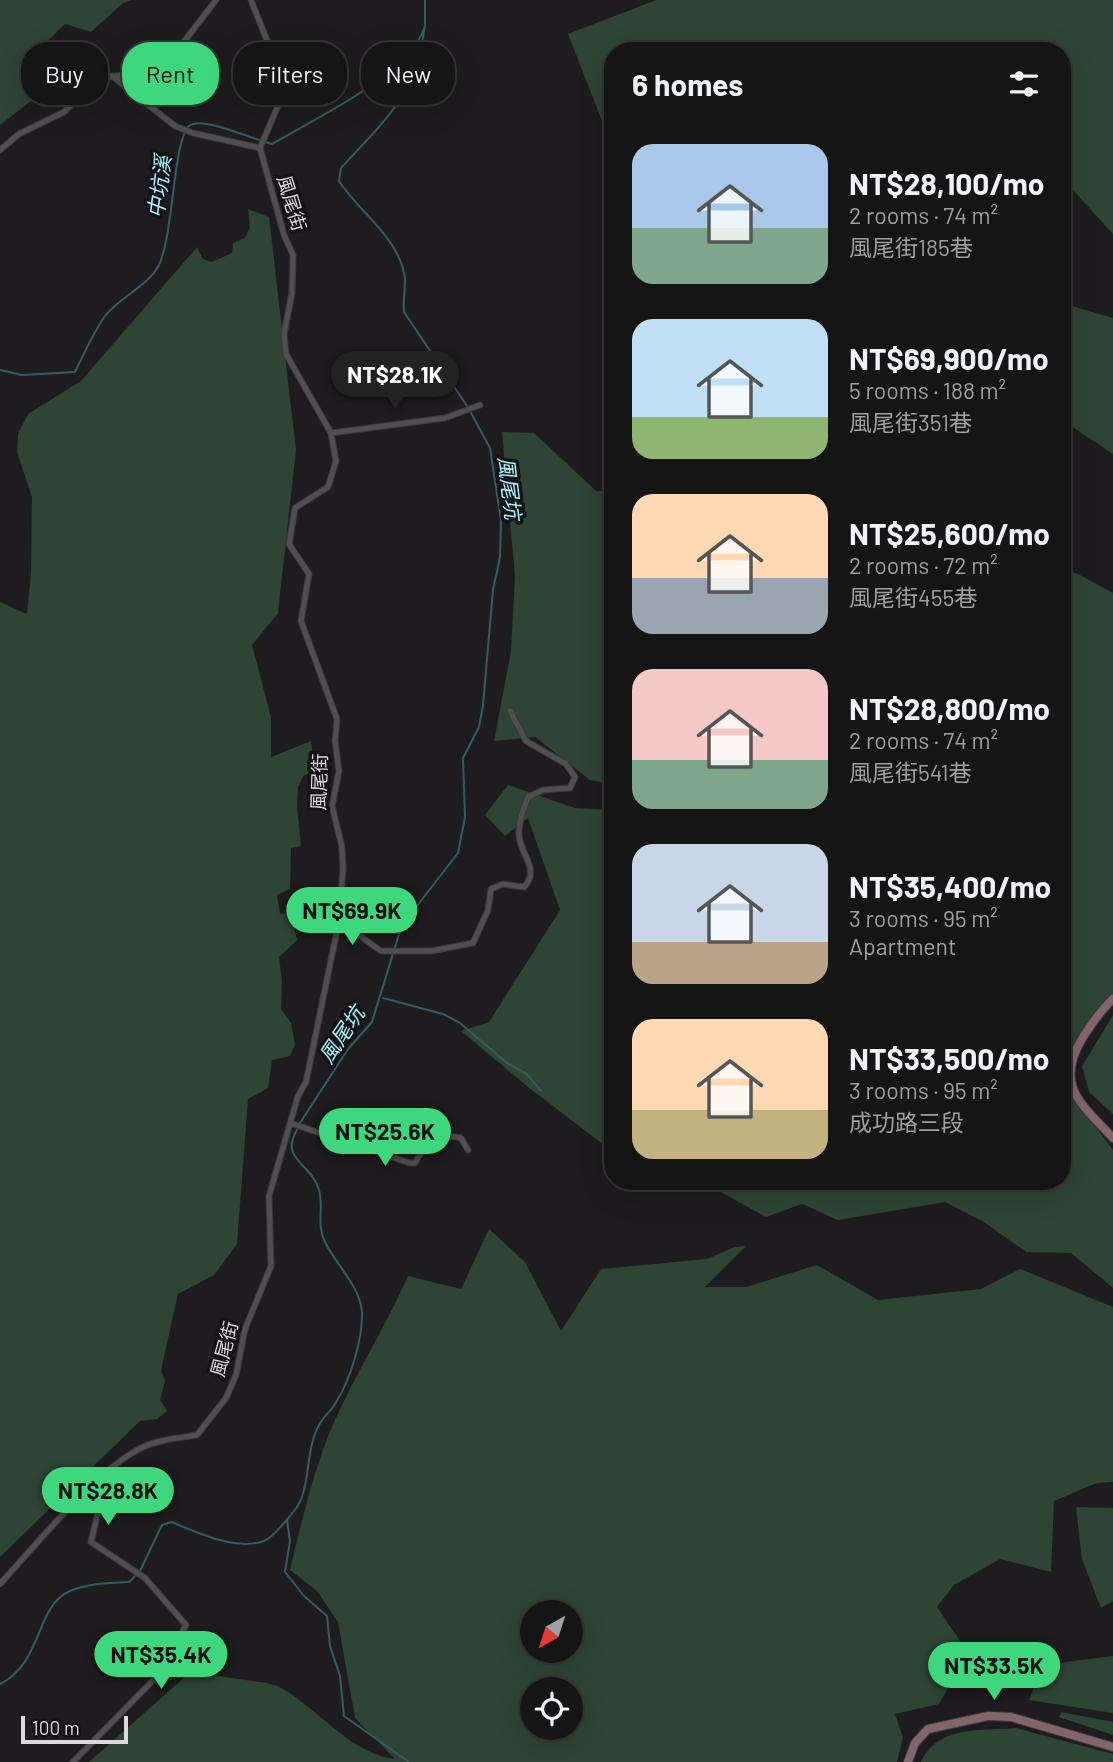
<!DOCTYPE html>
<meta charset="utf-8">
<style>
:root{--surface:#161516;--page:#232223;--text:#f1f3f6;--muted:#9e9fa1;--line:#353435;--accent:#3fd77d}
body{margin:0;font-family:Barlow,"Noto Sans TC",sans-serif;background:var(--page);color:var(--text);height:100vh;display:flex;flex-direction:column;font-size:26px;white-space:nowrap}
*{box-sizing:border-box;margin:0}
p{font-size:23px;color:var(--muted)}
.icon{flex:none;width:38px;height:38px;fill:none;stroke:currentColor;stroke-width:2;stroke-linecap:round;stroke-linejoin:round}
.map{position:relative;flex:1;overflow:hidden}
.sheet{position:absolute;left:604px;top:42px;width:467px;height:1148px;display:flex;flex-direction:column;background:var(--surface);border-radius:28px;box-shadow:0 7px 28px #0002,0 0 0 2px var(--line)}
.sheet>*{flex:none}
.hud{position:absolute;left:21px;top:42px;width:478px;height:63px;display:flex;gap:14px}
.needle{width:46px;rotate:219deg}
.buttons{position:absolute;left:520px;top:1600px;display:grid;gap:14px}
.buttons a{display:grid;place-items:center;width:63px;height:63px;border-radius:50%;background:var(--surface);box-shadow:0 7px 28px #0002,0 0 0 2px var(--line);font-size:35px}
.scale{position:absolute;left:21px;bottom:18px;width:107px;box-sizing:border-box;padding-left:7px;border:4px solid #dbd9db;border-top:0;font-size:19px;line-height:24px;white-space:nowrap;color:#dbd9db;-webkit-text-stroke:5px #151315;paint-order:stroke}
.price{position:absolute;translate:-50% -60px;padding:0 16px;border-radius:24px;background:var(--accent);color:#111;font-size:23px;line-height:46px;filter:drop-shadow(0 2px 4px #0008)}
.price::after{content:'';position:absolute;left:50%;top:42px;width:21px;height:16px;margin-left:-10px;background:inherit;clip-path:polygon(0 0,100% 0,50% 100%)}
.price.on{background:#222;color:#fff}
ul{padding:0;list-style:none}
li{display:flex;align-items:center;gap:21px;height:175px;padding:0 28px}
li span{display:grid;place-items:center;flex:none;width:196px;height:140px;border-radius:21px;color:#555}
li>.icon{margin-inline-start:auto}
span .icon{width:84px;height:84px;fill:#fffc;stroke-width:1}
li b{font-size:30px}
h2{display:flex;justify-content:space-between;align-items:center;height:84px;padding:0 28px;font-size:30px}
.chip{padding:0 24px;border-radius:28px;background:var(--surface);box-shadow:0 7px 28px #0002,0 0 0 2px var(--line);font-size:24px;line-height:63px}
.chip.on{background:var(--accent);color:#111}
.map>svg:first-child{display:block}
.green{fill:#2e4434;fill-rule:evenodd}
.lines{fill:none;stroke-linecap:round;stroke-linejoin:round}
.stream{stroke:#345c62;stroke-width:2}
.street-casing{stroke:#3b393b;stroke-width:7}
.secondary-casing{stroke:#3b393b;stroke-width:10}
.street{stroke:#504e50;stroke-width:5}
.secondary{stroke:#82646c;stroke-width:8}
.labels{text-anchor:middle;stroke-width:7;stroke-linejoin:round;paint-order:stroke}
.street-label{font-size:19px;fill:#dbd9db;stroke:#151315}
.water-label{font-size:21px;font-style:italic;fill:#a5f2fc;stroke:#151315}
</style>
<div class="map">
<svg width="1113" height="1762" viewBox="0 0 1113 1762">
<rect width="100%" height="100%" fill="#1e1c1e"/>
<path class="green" d="M 0,0 L 132,0 L 123,3 L 91,32 L 65,24 L 37,52 L 39,95 L 0,125 Z
M 656,0 L 1113,0 L 1113,234 L 1062,178 L 1062,51 L 612,51 L 612,146 L 568,34 Z
M 248,209 L 269,217 L 296,450 L 278,613 L 252,645 L 271,717 L 271,757 L 311,741 L 315,773 L 304,775 L 298,787 L 297,806 L 301,846 L 291,848 L 290,889 L 277,895 L 280,914 L 291,913 L 297,940 L 279,957 L 282,981 L 281,1009 L 291,1023 L 295,1045 L 290,1056 L 272,1060 L 268,1088 L 248,1099 L 237,1244 L 214,1275 L 178,1294 L 161,1370 L 165,1381 L 160,1400 L 167,1411 L 157,1419 L 140,1421 L 0,1557 L 0,602 L 27,614 L 31,572 L 32,497 L 17,452 L 18,434 L 28,414 L 81,381 L 197,247 L 203,259 L 212,262 L 232,253 L 233,243 L 245,238 L 250,227 Z
M 1062,303 L 1113,318 L 1113,454 L 1062,420 Z
M 502,432 L 534,433 L 596,491 L 612,491 L 612,784 L 590,780 L 535,737 L 494,741 L 511,651 L 515,576 Z
M 1062,569 L 1078,574 L 1113,593 L 1113,996 L 1075,1042 L 1062,1077 L 1067,1088 L 1113,1150 L 1113,1288 L 1071,1253 L 1026,1252 L 984,1222 L 945,1202 L 838,1220 L 802,1204 L 766,1217 L 721,1192 L 664,1181 L 1062,1181 Z
M 508,785 L 575,808 L 612,810 L 612,1151 L 528,1087 L 461,1031 L 489,1022 L 560,910 L 528,818 L 505,836 L 485,815 Z
M 1113,1015 L 1113,1114 L 1089,1092 L 1082,1066 Z
M 489,1229 L 525,1262 L 561,1331 L 601,1269 L 707,1259 L 735,1247 L 746,1246 L 705,1287 L 746,1287 L 817,1265 L 878,1300 L 981,1289 L 1020,1269 L 1113,1307 L 1113,1482 L 1097,1483 L 1054,1501 L 1051,1572 L 1000,1559 L 954,1585 L 937,1607 L 968,1653 L 939,1704 L 895,1714 L 903,1737 L 897,1762 L 89,1762 L 195,1668 C 223,1682 265,1678 283,1689 C 321,1711 351,1754 395,1759 L 355,1718 L 338,1622 L 317,1591 L 290,1570 C 302,1520 314,1467 335,1420 C 357,1371 386,1326 408,1276 L 461,1289 ZM 532,1612 L 570,1612 L 570,1650 L 532,1650 ZM 532,1689 L 570,1689 L 570,1727 L 532,1727 Z
M 1076,1507 L 1113,1508 L 1113,1601 L 1101,1608 L 1082,1559 Z
M 1113,1656 L 1113,1713 L 1029,1700 L 1043,1665 Z
M 1061,1712 L 1113,1722 L 1113,1735 L 1059,1717 Z
M 1016,1728 L 1113,1754 L 1113,1762 L 921,1762 C 938,1725 981,1731 1016,1728 Z"/>
<g class="lines">
<path class="stream" d="M 425,0 L 425,24
M 425,25 C 416,95 387,118 341,168 L 339,181 C 358,211 402,240 405,280 C 405,291 403,301 404,312 L 467,406
M 265,142 L 272,144 C 314,119 407,76 424,29
M 0,370 L 22,375 L 75,372 C 84,354 93,333 105,316 C 119,298 149,285 159,265 C 174,232 173,141 189,126 C 201,116 244,136 260,140
M 383,998 L 443,1014 L 460,1023 L 507,1063 L 527,1074 L 541,1091
M 300,1123 L 348,1049 L 372,1022 L 399,934 L 413,911 L 458,853 L 465,817 L 463,758 L 479,727 L 483,705 L 493,590 L 500,557 L 501,521 L 490,448 L 470,411
M 287,1520 L 290,1541 L 285,1572 L 304,1596 L 327,1616 L 330,1646 L 340,1676 L 344,1716 L 409,1762
M 140,1571 L 162,1525 L 172,1522 C 198,1533 236,1551 264,1541 C 271,1538 279,1529 284,1523 C 291,1515 299,1507 302,1497 C 310,1473 307,1447 319,1425 C 323,1417 331,1411 335,1404 C 350,1381 363,1339 362,1312 C 360,1286 336,1265 325,1242 C 316,1225 324,1207 319,1190 C 311,1162 278,1160 298,1128
M 0,1684 C 43,1663 35,1606 70,1591 C 89,1583 108,1583 129,1582 L 136,1575"/>
<g class="street-casing">
<path id="street" d="M 112,76 L 175,126 L 193,133 L 260,148
M 0,150 L 19,134 L 64,112 L 99,78 L 150,72 L 169,61 L 216,0
M 331,433 L 445,418 L 480,405
M 339,921 L 381,951 L 431,951 L 473,943 L 488,910 L 491,889 L 503,884 L 524,887 C 541,869 520,855 519,835 C 518,822 524,808 528,797 L 543,790 L 570,788 L 575,777 L 566,764 L 526,741 L 510,711
M 290,1123 L 410,1163 L 415,1163 C 424,1145 439,1132 461,1138 L 468,1150
M 0,1584 C 36,1545 95,1472 139,1449 C 156,1440 178,1438 197,1435 L 226,1398 L 236,1375 L 245,1329 L 271,1266 L 269,1196 L 298,1096 L 306,1082 L 339,921 L 343,869 L 342,847 L 332,806 L 339,771 L 335,741 L 337,719 L 301,621 L 309,574 L 289,544 L 295,508 L 328,487 L 336,461 L 331,433 L 286,354 L 284,334 L 292,293 L 293,255 L 284,235 L 260,148 L 283,94 L 269,67 L 270,48 L 251,0
M 73,1762 L 169,1664 L 173,1649 L 186,1625 L 145,1578 L 91,1542 L 102,1496 L 99,1481"/>
</g>
<g class="secondary-casing">
<path id="secondary" d="M 1113,999 C 1100,1011 1092,1023 1083,1037 C 1054,1085 1080,1103 1113,1138
M 908,1762 L 915,1743 L 928,1729 L 988,1716 L 1011,1717 L 1113,1747"/>
</g>
<use href="#street" class="street"/>
<use href="#secondary" class="secondary"/>
</g>
<g class="labels">
<g class="street-label">
<text transform="translate(292 203) rotate(73)" y="7">風尾街</text>
<text transform="translate(319 782) rotate(-88)" y="7">風尾街</text>
<text transform="translate(224 1349) rotate(-75)" y="7">風尾街</text>
</g>
<g class="water-label">
<text transform="translate(160 187) rotate(-83)" y="7">中坑溪</text>
<text transform="translate(509 488) rotate(83)" y="7">風尾坑</text>
<text transform="translate(342 1035) rotate(-56)" y="7">風尾坑</text>
</g>
</g>
</svg>
<div class="buttons">
<a><svg class="needle" viewBox="-14 -14 28 28"><path d="M0-13l5 13h-10z" fill="#e53935"/><path d="M0 13l5-13h-10z" fill="#9e9fa1"/></svg></a>
<a><svg class="icon" aria-label="locate" viewBox="0 0 24 24"><circle cx="12" cy="12" r="6"/><path d="M12 2v4M12 18v4M2 12h4M18 12h4"/></svg></a>
</div>
<div class="scale">100 m</div>
<b class="price on" style="left:395px;top:411px">NT$28.1K</b>
<b class="price" style="left:352px;top:947px">NT$69.9K</b>
<b class="price" style="left:385px;top:1168px">NT$25.6K</b>
<b class="price" style="left:108px;top:1527px">NT$28.8K</b>
<b class="price" style="left:161px;top:1691px">NT$35.4K</b>
<b class="price" style="left:994px;top:1702px">NT$33.5K</b>
<div class="hud">
<a class="chip">Buy</a>
<a class="chip on">Rent</a>
<a class="chip">Filters</a>
<a class="chip">New</a>
</div>
<section class="sheet">
<h2>6 homes<svg class="icon" aria-label="filters" viewBox="0 0 24 24"><path d="M4 7h16M4 17h16"/><circle cx="9" cy="7" r="2"/><circle cx="15" cy="17" r="2"/></svg></h2>
<ul>
<li><span style="background:linear-gradient(#a9c7e8 60%,#7fa58c 0)"><svg class="icon" aria-label="home" viewBox="0 0 24 24"><path d="M3 11l9-7 9 7M6 9v11h12V9"/></svg></span><div><b>NT$28,100/mo</b><p>2 rooms · 74 m²</p><p>風尾街185巷</p></div></li>
<li><span style="background:linear-gradient(#bfe0f5 70%,#8fb573 0)"><svg class="icon" aria-label="home" viewBox="0 0 24 24"><path d="M3 11l9-7 9 7M6 9v11h12V9"/></svg></span><div><b>NT$69,900/mo</b><p>5 rooms · 188 m²</p><p>風尾街351巷</p></div></li>
<li><span style="background:linear-gradient(#ffd9b3 60%,#9aa5b1 0)"><svg class="icon" aria-label="home" viewBox="0 0 24 24"><path d="M3 11l9-7 9 7M6 9v11h12V9"/></svg></span><div><b>NT$25,600/mo</b><p>2 rooms · 72 m²</p><p>風尾街455巷</p></div></li>
<li><span style="background:linear-gradient(#f6c9c9 65%,#7fa58c 0)"><svg class="icon" aria-label="home" viewBox="0 0 24 24"><path d="M3 11l9-7 9 7M6 9v11h12V9"/></svg></span><div><b>NT$28,800/mo</b><p>2 rooms · 74 m²</p><p>風尾街541巷</p></div></li>
<li><span style="background:linear-gradient(#c9d6e8 70%,#b9a48a 0)"><svg class="icon" aria-label="home" viewBox="0 0 24 24"><path d="M3 11l9-7 9 7M6 9v11h12V9"/></svg></span><div><b>NT$35,400/mo</b><p>3 rooms · 95 m²</p><p>Apartment</p></div></li>
<li><span style="background:linear-gradient(#ffd9b3 65%,#c2b280 0)"><svg class="icon" aria-label="home" viewBox="0 0 24 24"><path d="M3 11l9-7 9 7M6 9v11h12V9"/></svg></span><div><b>NT$33,500/mo</b><p>3 rooms · 95 m²</p><p>成功路三段</p></div></li>
</ul>
</section>
</div>
